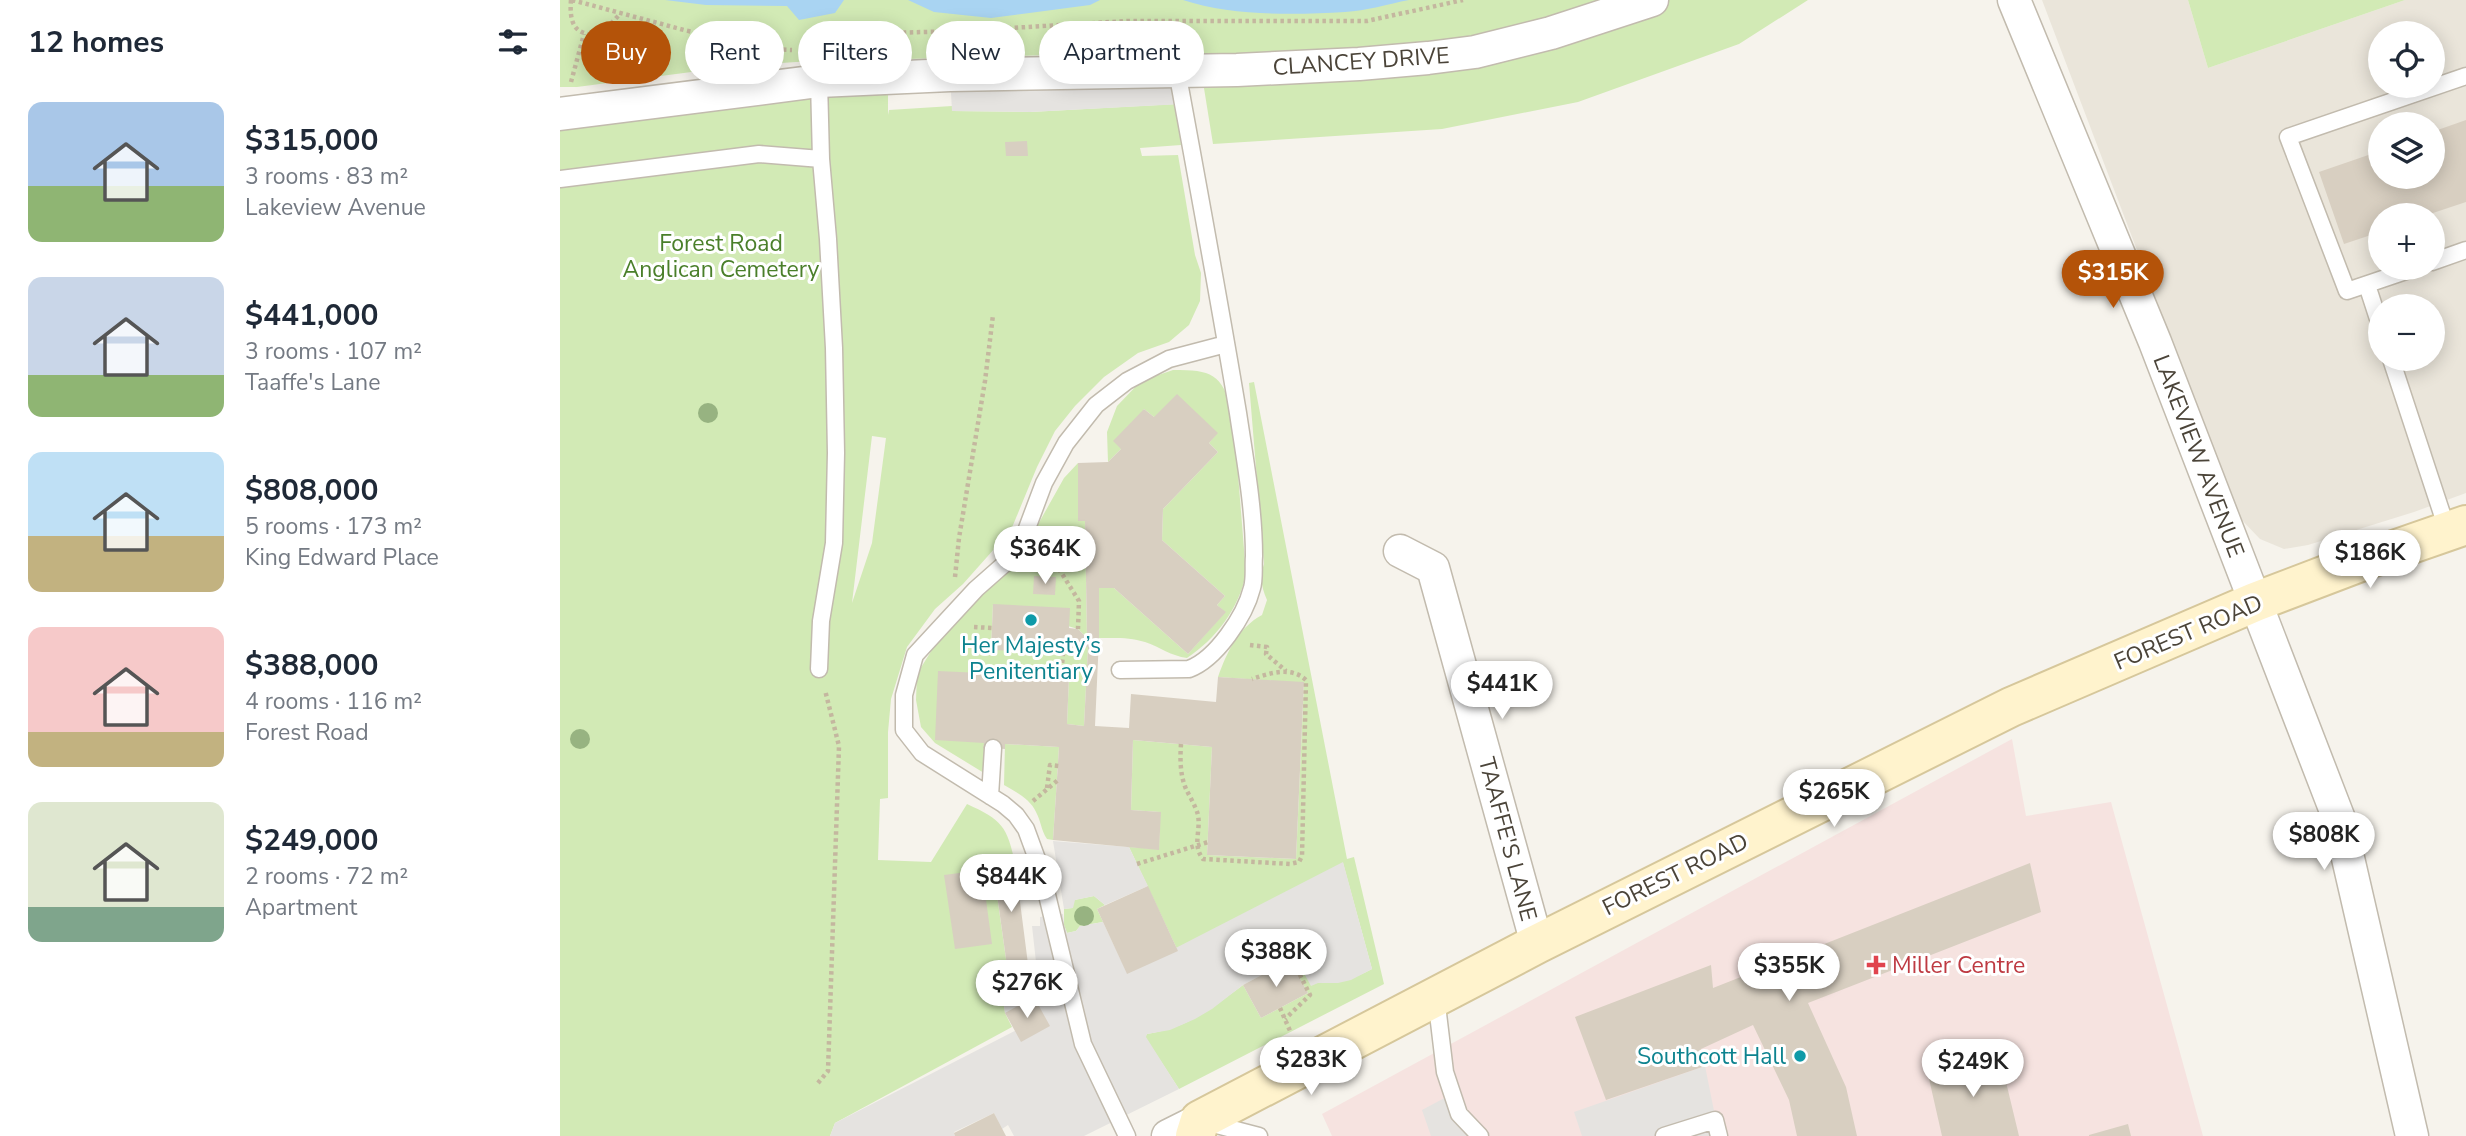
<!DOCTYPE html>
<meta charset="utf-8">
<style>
:root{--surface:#fff;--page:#f6f6f7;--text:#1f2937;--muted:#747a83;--accent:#b45309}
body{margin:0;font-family:"Nunito Sans",sans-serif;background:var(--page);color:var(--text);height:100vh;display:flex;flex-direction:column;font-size:26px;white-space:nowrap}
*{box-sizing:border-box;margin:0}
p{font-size:23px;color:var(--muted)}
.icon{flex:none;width:38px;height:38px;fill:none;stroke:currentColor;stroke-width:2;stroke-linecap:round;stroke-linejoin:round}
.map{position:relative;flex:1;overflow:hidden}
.drawer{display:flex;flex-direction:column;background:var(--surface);width:560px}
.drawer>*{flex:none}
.top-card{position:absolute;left:21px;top:21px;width:665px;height:63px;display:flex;gap:14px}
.tools{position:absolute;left:1808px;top:21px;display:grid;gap:14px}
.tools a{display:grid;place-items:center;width:77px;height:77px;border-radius:50%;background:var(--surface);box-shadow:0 4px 18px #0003;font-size:35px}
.price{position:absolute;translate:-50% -60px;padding:0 16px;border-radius:24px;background:#fff;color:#222;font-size:23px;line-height:46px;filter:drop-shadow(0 2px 4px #0008)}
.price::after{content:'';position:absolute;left:50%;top:42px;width:21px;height:16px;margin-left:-10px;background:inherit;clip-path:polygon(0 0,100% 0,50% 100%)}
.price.on{background:var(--accent);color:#fff}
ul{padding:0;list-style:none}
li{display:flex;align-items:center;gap:21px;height:175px;padding:0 28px}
li span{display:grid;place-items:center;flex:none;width:196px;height:140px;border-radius:14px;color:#555}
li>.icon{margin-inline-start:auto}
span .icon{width:84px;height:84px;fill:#fffc;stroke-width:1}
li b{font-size:30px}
h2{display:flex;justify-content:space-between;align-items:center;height:84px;padding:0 28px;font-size:30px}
.chip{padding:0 24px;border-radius:32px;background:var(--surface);box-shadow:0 4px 18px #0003;font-size:24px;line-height:63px}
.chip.on{background:var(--accent);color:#fff}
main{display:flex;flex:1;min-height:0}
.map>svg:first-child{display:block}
.residential{fill:#eae5da;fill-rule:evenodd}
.medical{fill:#f6e3e0}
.green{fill:#d2eab5;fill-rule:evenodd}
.parking{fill:#e5e3e0}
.water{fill:#a9d4f2}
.building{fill:#d8cfc1}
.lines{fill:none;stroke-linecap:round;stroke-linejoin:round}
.lane-casing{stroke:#c2bbae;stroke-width:19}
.street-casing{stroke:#c2bbae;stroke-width:35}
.secondary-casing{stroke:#d6c79b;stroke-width:42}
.path{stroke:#c4b79f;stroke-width:4.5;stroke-dasharray:3.5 3.5;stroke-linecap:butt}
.lane{stroke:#fff;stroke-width:16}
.street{stroke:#fff;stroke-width:32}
.secondary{stroke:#fff3cd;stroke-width:38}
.tree{fill:#97b381}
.culture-dot{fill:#0f9aa8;stroke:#fff;stroke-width:2.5}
.health-dot{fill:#e0444e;stroke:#fff;stroke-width:2.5}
.labels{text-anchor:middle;stroke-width:6;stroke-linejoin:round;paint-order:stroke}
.street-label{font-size:23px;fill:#4b4439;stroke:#fff}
.park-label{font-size:23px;fill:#4a7f2a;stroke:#fff}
.culture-label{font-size:23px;fill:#0d838f;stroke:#fff}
.health-label{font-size:23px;fill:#be3a42;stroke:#fff;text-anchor:start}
</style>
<main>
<section class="drawer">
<h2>12 homes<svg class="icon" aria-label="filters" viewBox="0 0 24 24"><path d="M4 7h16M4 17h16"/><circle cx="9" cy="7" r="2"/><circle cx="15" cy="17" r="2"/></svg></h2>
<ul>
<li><span style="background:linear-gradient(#a9c7e8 60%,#8fb573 0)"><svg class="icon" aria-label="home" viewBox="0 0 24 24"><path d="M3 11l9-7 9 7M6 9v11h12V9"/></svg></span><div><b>$315,000</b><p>3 rooms · 83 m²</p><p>Lakeview Avenue</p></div></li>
<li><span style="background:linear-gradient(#c9d6e8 70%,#8fb573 0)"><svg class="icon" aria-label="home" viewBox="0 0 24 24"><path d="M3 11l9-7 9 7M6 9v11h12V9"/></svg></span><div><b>$441,000</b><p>3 rooms · 107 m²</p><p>Taaffe's Lane</p></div></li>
<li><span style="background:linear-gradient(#bfe0f5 60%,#c2b280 0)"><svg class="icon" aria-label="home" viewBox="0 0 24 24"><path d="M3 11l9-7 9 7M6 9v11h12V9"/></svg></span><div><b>$808,000</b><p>5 rooms · 173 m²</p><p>King Edward Place</p></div></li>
<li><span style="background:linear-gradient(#f6c9c9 75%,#c2b280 0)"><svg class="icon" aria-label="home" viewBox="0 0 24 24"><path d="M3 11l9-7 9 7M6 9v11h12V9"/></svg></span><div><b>$388,000</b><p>4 rooms · 116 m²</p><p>Forest Road</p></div></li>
<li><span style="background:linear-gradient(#dfe7d0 75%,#7fa58c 0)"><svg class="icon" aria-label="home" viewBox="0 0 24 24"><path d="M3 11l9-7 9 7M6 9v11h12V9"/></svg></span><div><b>$249,000</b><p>2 rooms · 72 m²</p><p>Apartment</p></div></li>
</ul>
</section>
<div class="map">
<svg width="1906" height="1136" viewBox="0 0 1906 1136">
<rect width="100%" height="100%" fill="#f6f3ec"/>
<path class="residential" d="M 1482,0 L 1628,0 L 1648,68 L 1845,0 L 1906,0 L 1906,493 L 1854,512 L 1748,545 L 1724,549 L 1700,539 L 1678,516 ZM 1820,33 L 1872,33 L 1872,86 L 1820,86 ZM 1820,124 L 1872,124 L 1872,177 L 1820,177 ZM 1820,215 L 1872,215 L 1872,268 L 1820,268 ZM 1820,306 L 1872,306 L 1872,359 L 1820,359 Z"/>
<path class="medical" d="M 1452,739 L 1466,816 L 1551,802 L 1643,1136 L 772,1136 L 762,1114 Z"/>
<path class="green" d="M 0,0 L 1248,0 L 1179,44 L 1018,102 L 882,129 L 653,144 L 638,51 L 236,62 L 177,66 L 17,87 L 0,87 Z
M 1628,0 L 1845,0 L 1648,68 Z
M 328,77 L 328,115 L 329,110 L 392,106 L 392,111 L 470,112 L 617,104 L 621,145 L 580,148 L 582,156 L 618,155 L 635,255 L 641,273 L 640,301 L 629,325 L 609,342 L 578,353 L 544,377 L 515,406 L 495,431 L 477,467 L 451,530 L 403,584 L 375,609 L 347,647 L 331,699 L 328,732 L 328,798 L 320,799 L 318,860 L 371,862 L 407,804 C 442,820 447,826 455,863 L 433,867 L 447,966 L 453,966 L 454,974 L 440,977 L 445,1013 L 452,1027 L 275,1123 L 270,1136 L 0,1136 L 0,114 ZM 312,436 L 326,438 L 312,543 L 292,603 Z
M 613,370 C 652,370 661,373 673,412 L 686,574 C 679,608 656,639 627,658 C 611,656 600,647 585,642 C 570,637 555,638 539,638 L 539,588 L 554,588 L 628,654 L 665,612 L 657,605 L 665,596 L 602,540 L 603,509 L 658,452 L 649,443 L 657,433 L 594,417 L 584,409 L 561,449 L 548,462 L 547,432 L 557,406 L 581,381 Z
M 694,382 L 787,859 L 794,857 L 824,984 L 619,1089 L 585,1037 L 587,1034 C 630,1027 649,1010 683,985 L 701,1018 L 748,993 L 730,960 L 736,957 L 758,983 C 779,983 793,979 812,969 L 783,863 L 618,951 L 569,847 L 599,849 L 600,812 L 571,810 L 573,740 L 652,747 L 647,855 L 736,859 L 744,683 L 658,677 C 667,652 678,628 702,615 L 707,600 C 702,588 699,578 704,564 L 689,383 Z
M 518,463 L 518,521 L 525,521 L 527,638 L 518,629 L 433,604 L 431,649 L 507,653 L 508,646 L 528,647 L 524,726 L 507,724 L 509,677 L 501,677 L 424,743 L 424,748 L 429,748 L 424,773 L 375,743 L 361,727 L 356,700 L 357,674 L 378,640 L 462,553 L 504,478 Z
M 445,744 L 499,747 L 493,840 L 487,839 C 481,830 481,821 476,812 C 470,799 456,792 444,785 Z
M 534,896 L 545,905 L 537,909 L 543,922 L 520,926 L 516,931 L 507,933 L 504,925 L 504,909 L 512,908 L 514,900 Z"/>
<path class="parking" d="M 617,71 L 623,104 L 470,112 L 392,111 L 390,75 Z
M 493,841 L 569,847 L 588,886 L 545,905 L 534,896 L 515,900 L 513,908 L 504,909 Z
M 783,862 L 812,969 L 791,980 L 778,983 L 758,983 L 751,986 L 735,957 L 683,985 L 652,1009 L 635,1019 L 610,1030 L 587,1034 L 586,1037 L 619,1089 L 524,1136 L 454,1136 L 448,1125 L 442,1129 L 434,1113 L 394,1132 L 395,1136 L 270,1136 L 275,1123 L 484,1016 L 445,1013 L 440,977 L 477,971 L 472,926 L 480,926 L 480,917 L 503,914 L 504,925 L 507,933 L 516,931 L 520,926 L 543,922 L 567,973 Z
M 1145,1066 L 1159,1136 L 1022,1136 L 1014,1112 Z
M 892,1094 L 920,1136 L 871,1136 L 862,1110 Z"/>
<path class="water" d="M 105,0 L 284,0 L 275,13 L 239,20 L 227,6 L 146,5 Z
M 348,0 L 540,0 L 530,5 L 431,18 L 374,12 Z
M 623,0 L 849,0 C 828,4 806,11 785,12 C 734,15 671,16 623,0 Z"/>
<path class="building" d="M 1906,120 L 1906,202 L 1867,215 L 1820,215 L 1820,232 L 1784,244 L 1759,172 L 1820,151 L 1820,177 L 1872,177 L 1872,132 Z
M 467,141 L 468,156 L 446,156 L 445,142 Z
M 617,394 L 658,433 L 649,443 L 658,452 L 603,509 L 602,540 L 665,596 L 657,605 L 666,612 L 628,654 L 554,588 L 539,588 L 539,638 L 535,726 L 569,728 L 571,694 L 656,702 L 658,677 L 744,682 L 736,859 L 647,855 L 652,747 L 573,740 L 571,810 L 601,812 L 599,850 L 493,840 L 499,747 L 445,744 L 445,749 L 433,748 L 423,748 L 424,743 L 375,740 L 378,671 L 509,677 L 507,724 L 524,726 L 528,647 L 508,646 L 507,653 L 431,650 L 433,604 L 510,608 L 509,628 L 518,629 L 527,638 L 525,521 L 518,521 L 518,463 L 548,462 L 561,449 L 553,441 L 584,409 L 594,417 Z
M 474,576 L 496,577 L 495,595 L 473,594 Z
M 455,863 L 468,964 L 447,966 L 433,866 Z
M 1470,863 L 1481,912 L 1248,1003 L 1286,1087 L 1297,1136 L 1237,1136 L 1229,1100 L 1193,1025 L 1141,1049 L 1145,1066 L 1046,1100 L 1015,1017 L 1151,965 L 1153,988 Z
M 422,870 L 432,944 L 395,949 L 384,875 Z
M 588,886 L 618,951 L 567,974 L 537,909 Z
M 730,960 L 748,993 L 701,1018 L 683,985 Z
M 474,997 L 490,1026 L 461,1042 L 445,1013 Z
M 1439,1053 L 1459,1136 L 1382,1136 L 1367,1070 Z
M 434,1113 L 446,1136 L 395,1136 L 394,1133 Z
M 1568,1124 L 1571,1136 L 1529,1136 L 1529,1135 Z"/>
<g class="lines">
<g class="lane-casing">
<path id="lane" d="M 259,81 L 261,159 L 268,239 L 274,348 L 276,453 L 274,543 L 261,621 L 259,669
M 0,179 L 199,154 L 261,159
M 1872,262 L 1906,250
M 1855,268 L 1787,291 L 1728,137 L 1906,76
M 1807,285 L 1820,325
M 1831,359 L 1888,532
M 560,670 L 629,669 C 656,659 685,616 692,588 C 695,578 693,566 694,556 C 694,508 685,460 678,413 C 659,299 638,185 617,71
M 430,796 L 433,748
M 876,997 L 885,1072 L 899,1114 L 920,1136
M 649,1123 L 699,1136
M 567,1136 L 523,1044 L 481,870 L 466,829 L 456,815 L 443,804 L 362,753 L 344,730 L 344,695 L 355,655 L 416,589 L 450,559 L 466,531 L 484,483 L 506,443 L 536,405 L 567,381 L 609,359 L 666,344
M 1104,1136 L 1155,1120 L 1159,1136"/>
</g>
<g class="street-casing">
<path id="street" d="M 1454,0 L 1595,342 L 1779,819 L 1852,1136
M 0,114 L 259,81 L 390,75 L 677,70 L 799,64 L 868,58 L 915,52 L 991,33 L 1092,0
M 840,551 L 873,568 L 977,944
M 608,1136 L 640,1120"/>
</g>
<g class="secondary-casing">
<path id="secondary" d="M 635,1136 L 640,1120 L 977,944 L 1451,707 L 1695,602 L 1808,559 L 1906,525"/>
</g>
<path class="path" d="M 11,0 C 9,24 15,37 41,34 L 61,13
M 12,0 L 124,30 L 209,49 L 232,50
M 247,48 L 290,34 L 401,31 L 567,21 L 807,21 L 903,0
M 11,82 L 24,34
M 484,545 L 519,601 L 518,629
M 395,577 L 399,538 L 425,381 L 433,315
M 414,627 L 432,628
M 690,645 L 707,647 L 706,654 L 726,671
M 501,677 L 503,653
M 621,744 C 620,759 620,775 626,789 C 630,797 636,807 638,815 C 641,831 632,845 643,859 L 730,864 L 739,862 L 742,856 L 746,680 C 731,666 710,673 692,679
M 487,788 L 490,765 L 499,766
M 473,801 L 498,780
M 577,864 L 648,842
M 721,937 L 750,995 L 725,1019
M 720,1008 L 731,1033
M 258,1083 L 268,1071 L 279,746 L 265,690"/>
<use href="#lane" class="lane"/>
<use href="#street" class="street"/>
<use href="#secondary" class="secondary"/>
</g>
<g class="tree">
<circle cx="148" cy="413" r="10"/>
<circle cx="20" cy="739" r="10"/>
<circle cx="524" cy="916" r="10"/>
</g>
<g class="culture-dot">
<circle cx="471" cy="620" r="7"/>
<circle cx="1240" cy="1056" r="7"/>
</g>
<path class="health-dot" d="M1312.5 954.5h7v7h7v7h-7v7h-7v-7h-7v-7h7z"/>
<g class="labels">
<g class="street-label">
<text transform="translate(801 61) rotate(-4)" y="8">CLANCEY DRIVE</text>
<text transform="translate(1639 456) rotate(69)" y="8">LAKEVIEW AVENUE</text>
<text transform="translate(1628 632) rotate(-23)" y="8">FOREST ROAD</text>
<text transform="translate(948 839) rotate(75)" y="8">TAAFFE'S LANE</text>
<text transform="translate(1115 874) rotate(-26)" y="8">FOREST ROAD</text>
</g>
<g class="park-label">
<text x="161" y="251">Forest Road<tspan x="161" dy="26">Anglican Cemetery</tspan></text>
</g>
<g class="culture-label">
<text x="471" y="653">Her Majesty’s<tspan x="471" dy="26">Penitentiary</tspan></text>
<text x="1226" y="1064" text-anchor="end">Southcott Hall</text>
</g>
<g class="health-label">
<text x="1332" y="973">Miller Centre</text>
</g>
</g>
</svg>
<div class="tools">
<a><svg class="icon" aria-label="locate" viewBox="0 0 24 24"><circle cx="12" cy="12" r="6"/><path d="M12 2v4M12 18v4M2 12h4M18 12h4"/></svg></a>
<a><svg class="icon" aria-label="layers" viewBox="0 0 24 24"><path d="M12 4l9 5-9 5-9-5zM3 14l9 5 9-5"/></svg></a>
<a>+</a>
<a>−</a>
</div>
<b class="price on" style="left:1553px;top:310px">$315K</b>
<b class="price" style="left:485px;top:586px">$364K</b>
<b class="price" style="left:1810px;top:590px">$186K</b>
<b class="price" style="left:942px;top:721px">$441K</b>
<b class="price" style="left:1274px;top:829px">$265K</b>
<b class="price" style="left:1764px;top:872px">$808K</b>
<b class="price" style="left:451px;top:914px">$844K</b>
<b class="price" style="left:716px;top:989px">$388K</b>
<b class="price" style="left:1229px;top:1003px">$355K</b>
<b class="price" style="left:467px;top:1020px">$276K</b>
<b class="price" style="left:751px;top:1097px">$283K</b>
<b class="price" style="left:1413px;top:1099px">$249K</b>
<div class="top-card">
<a class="chip on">Buy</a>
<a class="chip">Rent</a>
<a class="chip">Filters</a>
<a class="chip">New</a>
<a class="chip">Apartment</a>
</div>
</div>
</main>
